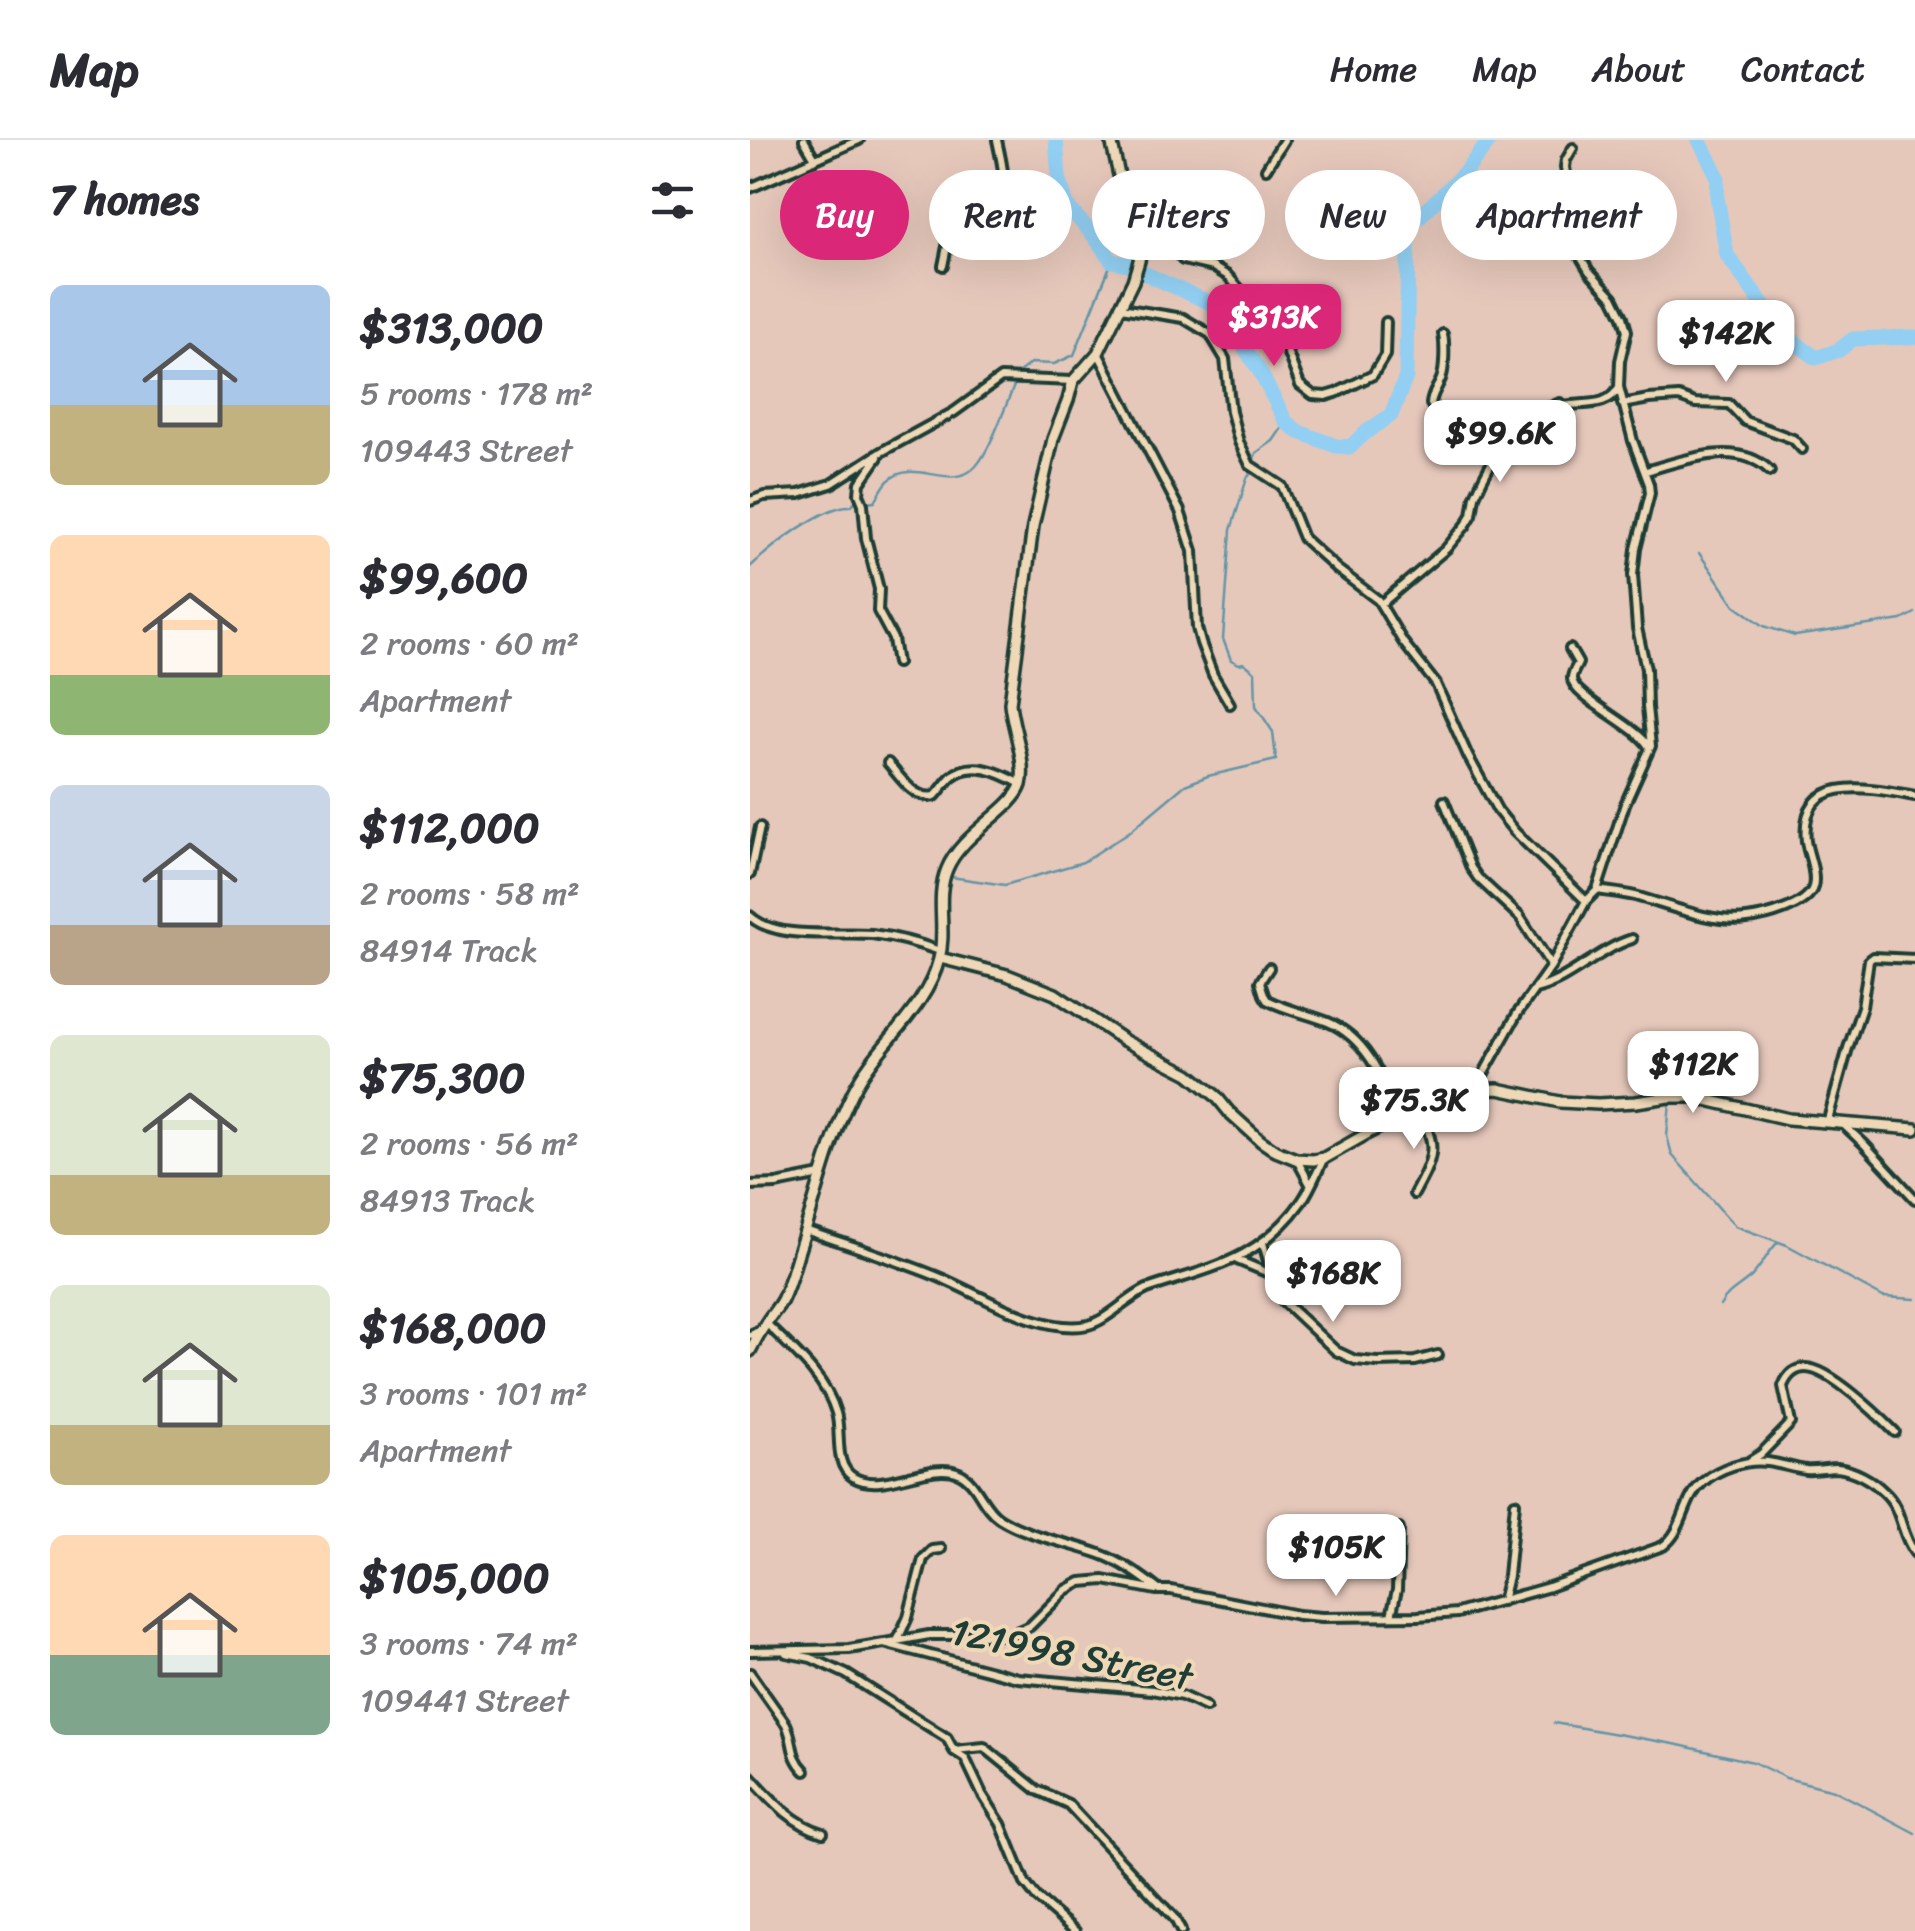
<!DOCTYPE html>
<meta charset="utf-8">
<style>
:root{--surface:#fff;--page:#f7f7f7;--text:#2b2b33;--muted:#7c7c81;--line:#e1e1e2;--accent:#db2777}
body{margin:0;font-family:Sriracha,sans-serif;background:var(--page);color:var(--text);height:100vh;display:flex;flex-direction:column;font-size:38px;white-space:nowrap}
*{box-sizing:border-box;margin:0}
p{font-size:32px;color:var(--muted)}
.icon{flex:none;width:55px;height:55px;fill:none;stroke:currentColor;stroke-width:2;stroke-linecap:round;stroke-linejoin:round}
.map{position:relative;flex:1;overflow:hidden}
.panel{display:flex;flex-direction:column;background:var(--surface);width:750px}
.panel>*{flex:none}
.banner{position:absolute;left:30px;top:30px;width:950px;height:90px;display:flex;gap:20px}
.price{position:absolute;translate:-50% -85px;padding:0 22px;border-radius:20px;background:#fff;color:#222;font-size:32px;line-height:65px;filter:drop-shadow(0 2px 5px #0008)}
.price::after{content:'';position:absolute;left:50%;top:60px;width:30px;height:22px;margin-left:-15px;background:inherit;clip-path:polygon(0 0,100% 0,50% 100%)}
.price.selected{background:var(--accent);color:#fff}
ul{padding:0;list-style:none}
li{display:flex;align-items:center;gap:30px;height:250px;padding:0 50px}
li span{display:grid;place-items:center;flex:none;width:280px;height:200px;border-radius:15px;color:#555}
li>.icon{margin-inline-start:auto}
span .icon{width:120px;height:120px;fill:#fffc;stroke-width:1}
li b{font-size:42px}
h2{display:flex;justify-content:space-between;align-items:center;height:120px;padding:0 50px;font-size:42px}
.chip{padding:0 35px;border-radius:45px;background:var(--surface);box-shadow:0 10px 40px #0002;font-size:35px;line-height:90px}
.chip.selected{background:var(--accent);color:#fff}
header{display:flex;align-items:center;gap:60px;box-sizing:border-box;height:140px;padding:0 50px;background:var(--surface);border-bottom:2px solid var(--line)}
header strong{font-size:48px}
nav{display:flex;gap:55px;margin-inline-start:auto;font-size:35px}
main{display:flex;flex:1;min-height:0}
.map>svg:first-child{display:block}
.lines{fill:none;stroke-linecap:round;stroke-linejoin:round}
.stream{stroke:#6495a6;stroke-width:2.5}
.river{stroke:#92cff2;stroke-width:15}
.street-casing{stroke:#1f3d34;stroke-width:14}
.secondary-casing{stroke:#1f3d34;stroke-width:16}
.street{stroke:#efd8b7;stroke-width:6}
.secondary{stroke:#efd8b7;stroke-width:9}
.labels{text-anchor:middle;stroke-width:8;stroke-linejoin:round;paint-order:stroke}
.street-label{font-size:38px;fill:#1f3d34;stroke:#efd8b7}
</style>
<header>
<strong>Map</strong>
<nav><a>Home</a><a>Map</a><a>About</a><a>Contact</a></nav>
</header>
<main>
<section class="panel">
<h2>7 homes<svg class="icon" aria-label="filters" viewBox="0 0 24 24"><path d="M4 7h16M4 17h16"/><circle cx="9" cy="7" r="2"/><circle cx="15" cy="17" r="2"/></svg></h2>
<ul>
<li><span style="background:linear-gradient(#a9c7e8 60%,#c2b280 0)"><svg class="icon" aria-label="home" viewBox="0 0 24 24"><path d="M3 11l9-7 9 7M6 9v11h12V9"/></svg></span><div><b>$313,000</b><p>5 rooms · 178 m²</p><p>109443 Street</p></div></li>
<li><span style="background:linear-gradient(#ffd9b3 70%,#8fb573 0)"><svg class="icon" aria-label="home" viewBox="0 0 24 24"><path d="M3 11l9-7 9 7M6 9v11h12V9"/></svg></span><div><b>$99,600</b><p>2 rooms · 60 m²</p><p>Apartment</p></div></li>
<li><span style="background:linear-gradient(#c9d6e8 70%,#b9a48a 0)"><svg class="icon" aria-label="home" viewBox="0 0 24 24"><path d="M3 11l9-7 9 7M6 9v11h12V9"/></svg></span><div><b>$112,000</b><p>2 rooms · 58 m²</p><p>84914 Track</p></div></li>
<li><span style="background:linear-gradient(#dfe7d0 70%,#c2b280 0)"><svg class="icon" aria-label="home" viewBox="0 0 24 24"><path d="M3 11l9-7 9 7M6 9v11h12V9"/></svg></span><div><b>$75,300</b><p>2 rooms · 56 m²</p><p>84913 Track</p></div></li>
<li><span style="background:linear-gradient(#dfe7d0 70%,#c2b280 0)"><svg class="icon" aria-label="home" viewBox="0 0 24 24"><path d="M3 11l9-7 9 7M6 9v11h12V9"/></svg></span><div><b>$168,000</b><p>3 rooms · 101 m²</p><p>Apartment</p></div></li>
<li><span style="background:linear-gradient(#ffd9b3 60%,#7fa58c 0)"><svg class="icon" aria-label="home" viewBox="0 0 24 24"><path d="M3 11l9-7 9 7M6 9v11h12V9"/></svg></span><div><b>$105,000</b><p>3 rooms · 74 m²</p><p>109441 Street</p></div></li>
</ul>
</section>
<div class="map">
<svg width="1165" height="1791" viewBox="0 0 1165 1791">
<rect width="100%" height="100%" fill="#e6c8bb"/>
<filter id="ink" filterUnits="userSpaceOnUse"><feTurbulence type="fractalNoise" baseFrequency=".01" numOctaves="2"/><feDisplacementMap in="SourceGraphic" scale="20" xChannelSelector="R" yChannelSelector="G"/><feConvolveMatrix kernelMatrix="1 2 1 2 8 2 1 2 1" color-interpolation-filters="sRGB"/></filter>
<g filter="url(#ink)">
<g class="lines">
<path class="stream" d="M 268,236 L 269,232 L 281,223 L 304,224 L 324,215 L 362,121
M 503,322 L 506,313 L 523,301 L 536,282
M 117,362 L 125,361 C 129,355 133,346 138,341 C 163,316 202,353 226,326 C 240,311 257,262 266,241
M 949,413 L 985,465 L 1014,486 L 1045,496 L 1152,480 L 1165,473
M 0,427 C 20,408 75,364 101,366 L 106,360
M 201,737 L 255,745 L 333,722 L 379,692 L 435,645 L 458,636 L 526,620 L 523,592 L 506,566 L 505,532 L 494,523 L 489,524 L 481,520 L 473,499 L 481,390 L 497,338 L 502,332
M 920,962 L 917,996 L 922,1015 L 985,1086 L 1037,1105 L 1133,1157 L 1165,1159
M 970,1166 C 977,1152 990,1147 1001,1137 C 1012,1126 1017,1113 1028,1102
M 804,1583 L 924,1604 L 1003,1622 L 1036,1638 L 1084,1650 L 1165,1693"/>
<path class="river" d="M 306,0 L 309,37 L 317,66 L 344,96 L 362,121 L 382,125
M 949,0 L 968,37 L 967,57 L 977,115 L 1034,194 L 1066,218 L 1089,210 L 1103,199 L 1165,197
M 396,134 L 467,166 L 509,230 L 536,282 L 549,292 L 586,306 L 600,307 L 615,293 L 641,275 L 656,237 L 658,107 L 661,85 L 716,31 L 740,0"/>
<g class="street-casing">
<path id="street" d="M 54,0 L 65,19
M 516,29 L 534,0
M 0,48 L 109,0
M 386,76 L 407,92 L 433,120 L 463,127 L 478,136 L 521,185 L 537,211 L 550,245 L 563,255 L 576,256 L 586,253 L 623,235 L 635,215 L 636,182
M 193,126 L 200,92 L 239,80 C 264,63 252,25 247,0
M 371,168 L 433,178 L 460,194 L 475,219 L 481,272 L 489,302 L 500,325 L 532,346 L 553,398 L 587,429 L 628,460 L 653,502 L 686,544 L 718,616 L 748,671 L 765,692 L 836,761
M 693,194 C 695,204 695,230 691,239 C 687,249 682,253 681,264 C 700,294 725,278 742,322
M 348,213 L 430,371 L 443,411 L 447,488 L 451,503 L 463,535 L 480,564
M 872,264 L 899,259 L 929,257 L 945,263 L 979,264 L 995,281 L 1043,299 L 1052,309
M 128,317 L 110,343 L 109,354 L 113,364 L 116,398 L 129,449 L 128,471 L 143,499 L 147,523
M 896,331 C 932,320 989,299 1020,331
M 0,361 L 14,356 L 49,354 L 81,344 L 131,312 L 204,272 L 251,238 L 323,241
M 631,464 L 696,409 L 716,385 L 722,375 L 725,356 L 733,339 L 742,322 L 757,303 L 801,267 L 810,263 L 814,266 C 835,262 858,268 869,247
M 820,509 L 828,523 C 826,528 822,533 822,538 C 820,556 888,586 899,607
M 138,623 C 151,638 164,660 185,656 C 191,650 195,643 201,637 C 222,619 251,633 271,644
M 694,661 L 721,728 L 728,738 L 770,777 L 800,824
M 0,734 L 10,687
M 847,750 C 860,752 873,753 885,756 C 918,765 963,784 997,779 C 1015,777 1058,766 1063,747 C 1067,733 1058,715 1056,701 C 1049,631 1121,648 1165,656
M 0,776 C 26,801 88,791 122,794 C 145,797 168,803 190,811
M 519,828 L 510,842 L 514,855 L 517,860 C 536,870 558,874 578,882 C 618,899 633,940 649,977
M 785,849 C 821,840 847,810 882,799
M 725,949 L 767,874 L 801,826 L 836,761 L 847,750 L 875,664 L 901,606 L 897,567 L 896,529 L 887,488 L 883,435 L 886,409 L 900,353 L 899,344 L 883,301 L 869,247 L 870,221 L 877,191 L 873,177 L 863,157 L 839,131 L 827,111 L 815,27 L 816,20 L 823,8
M 1077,983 L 1098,908 L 1112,867 L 1119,820 L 1123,817 L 1165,819
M 1094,985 L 1114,1004 L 1165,1059
M 547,1020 L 560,1044
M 0,1045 L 26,1044 L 71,1035
M 664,1054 C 683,1019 690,1005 667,969
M 55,1090 C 99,1105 144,1119 186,1136 C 229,1153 290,1195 338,1185 C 358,1180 377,1158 397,1149 C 462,1127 509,1121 552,1061 C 561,1048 567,1032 574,1018
M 513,1103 L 522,1135 L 534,1162 L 586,1211 L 605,1220 L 627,1222 L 665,1221 L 688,1215
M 487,1120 L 521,1134
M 0,1195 L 9,1191 L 16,1183 C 41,1208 76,1237 86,1273 C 92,1292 83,1325 103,1337 C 134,1355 178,1320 209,1333 C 227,1341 232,1367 249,1378 C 279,1397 317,1402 350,1414 C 372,1422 391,1436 409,1450 L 421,1450 L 548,1475 L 572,1477 L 668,1476 L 707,1473 L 799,1447 L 913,1406 C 935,1390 932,1360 953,1342 C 969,1328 996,1319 1018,1322 C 1031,1324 1043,1328 1056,1330 C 1066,1331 1076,1328 1087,1328 C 1104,1330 1122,1340 1134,1352 C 1153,1369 1150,1394 1165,1413
M 1000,1321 L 1011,1314 L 1041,1283 L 1033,1246 C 1037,1236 1044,1228 1056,1228 C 1079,1228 1128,1275 1145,1292
M 752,1461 L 758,1436 L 765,1363
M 641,1476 L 647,1450 L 649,1389
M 148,1499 L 158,1477 L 173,1419 L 182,1410 L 191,1409
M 135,1503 L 179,1495 L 260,1495 L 280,1486 L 316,1450 L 331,1442 L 354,1440 L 406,1450
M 0,1511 L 99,1509 L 134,1503 L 268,1538 L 402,1550 L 432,1556 L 456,1567
M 36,1513 L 61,1518 L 96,1534 L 197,1598 L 204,1611 L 215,1618 L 232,1654 L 251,1684 L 275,1743 L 287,1758 L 325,1791
M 0,1533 L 36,1584 C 45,1603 39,1615 55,1631
M 205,1610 L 234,1607 L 287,1650 L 318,1664 L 425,1779 L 431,1791
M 0,1636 C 21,1659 42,1684 73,1693"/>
</g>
<g class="secondary-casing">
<path id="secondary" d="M 190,818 L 257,835 L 305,854 L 375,901 L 439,934 L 466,956 L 479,972 L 511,1001 L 526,1011 L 546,1019 L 563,1020 L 574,1018 L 620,992 L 667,969 L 723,947 L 724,950 L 748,949 L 810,962 L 848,964 L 886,962 L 919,957 L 944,957 L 1038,979 L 1165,989
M 0,1211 C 5,1202 9,1193 15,1185 C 20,1176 27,1169 32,1160 C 40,1144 44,1126 49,1110 C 67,1056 78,1002 103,952 C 126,905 176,871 189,819 C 197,790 185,758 197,729 C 211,694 263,670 271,645 C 277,622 262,587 260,563 L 283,386 L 303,299 L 318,260 L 323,241 L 348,213 L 383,141 L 389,121 L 391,106 L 390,91 L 371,44 L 361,0"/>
</g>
<use href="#street" class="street"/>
<use href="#secondary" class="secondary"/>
</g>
</g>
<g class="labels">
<g class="street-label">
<text transform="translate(322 1514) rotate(11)" y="13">121998 Street</text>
</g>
</g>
</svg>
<b class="price selected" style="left:524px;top:229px">$313K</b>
<b class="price" style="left:976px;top:245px">$142K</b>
<b class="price" style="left:750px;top:345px">$99.6K</b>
<b class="price" style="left:943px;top:976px">$112K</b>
<b class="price" style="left:664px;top:1012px">$75.3K</b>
<b class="price" style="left:583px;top:1185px">$168K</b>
<b class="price" style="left:586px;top:1459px">$105K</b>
<div class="banner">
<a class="chip selected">Buy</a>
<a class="chip">Rent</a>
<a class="chip">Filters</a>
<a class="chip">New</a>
<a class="chip">Apartment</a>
</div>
</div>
</main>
